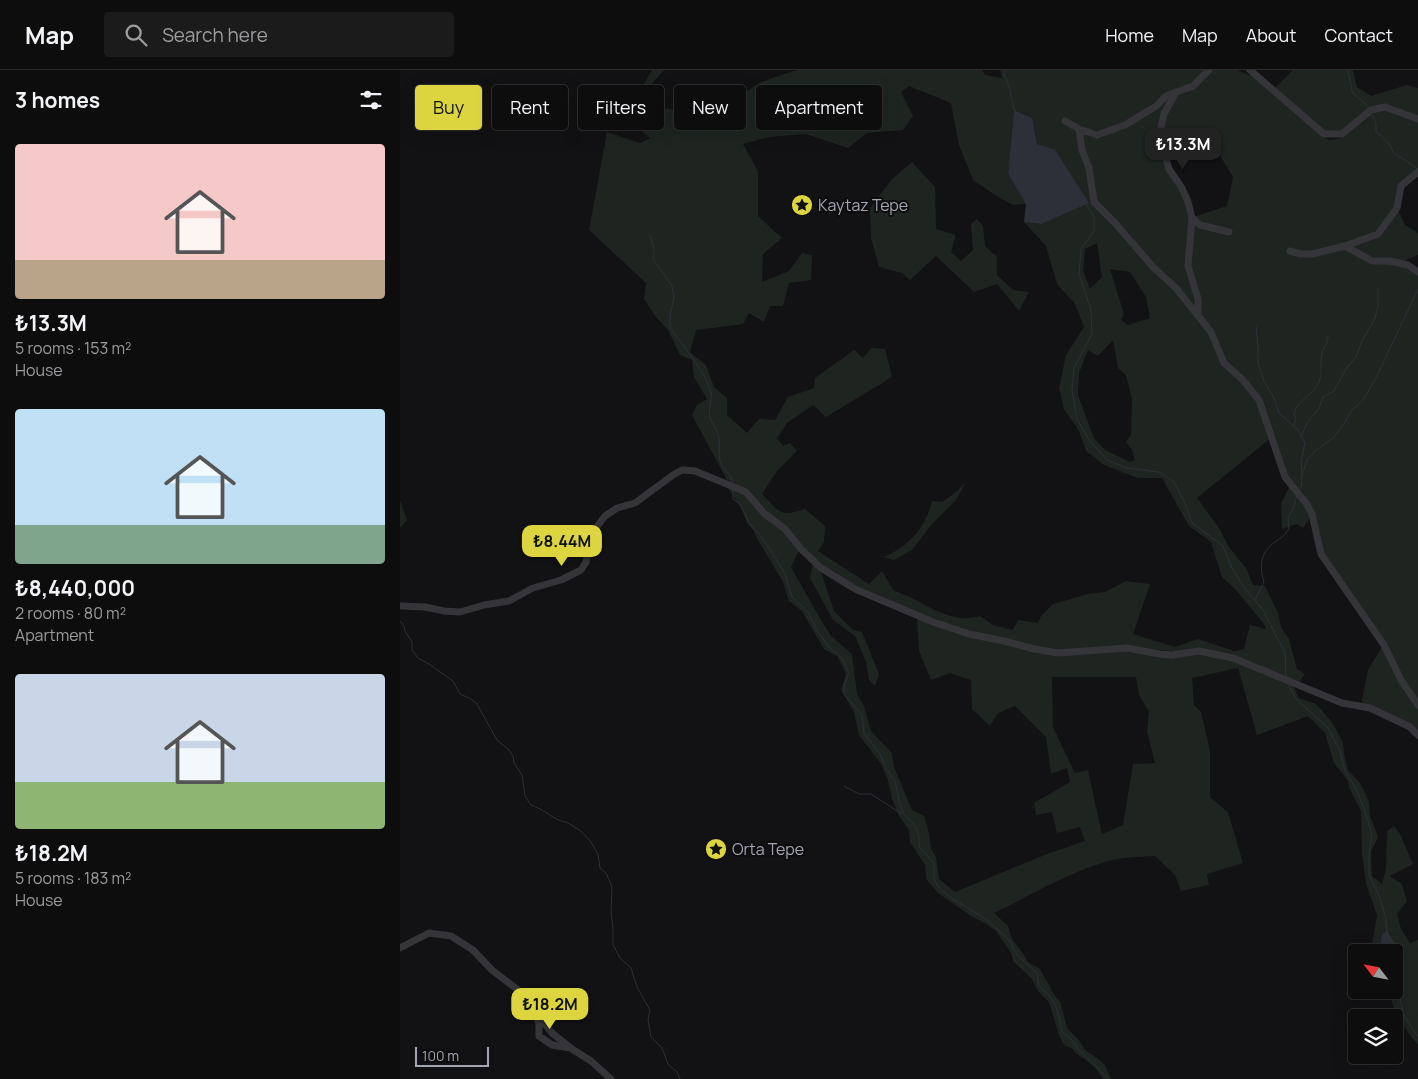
<!DOCTYPE html>
<meta charset="utf-8">
<style>
:root{--surface:#0e0d0e;--page:#1c1b1c;--text:#f1f3f6;--muted:#9b9c9e;--line:#2e2d2e;--accent:#ddd53f}
body{margin:0;font-family:Manrope,sans-serif;background:var(--page);color:var(--text);height:100vh;display:flex;flex-direction:column;font-size:19px;white-space:nowrap}
*{box-sizing:border-box;margin:0}
p{font-size:16px;color:var(--muted)}
.icon{flex:none;width:28px;height:28px;fill:none;stroke:currentColor;stroke-width:2;stroke-linecap:round;stroke-linejoin:round}
.map{position:relative;flex:1;overflow:hidden}
.panel{display:flex;flex-direction:column;background:var(--surface);width:400px}
.panel>*{flex:none}
.banner{position:absolute;left:15px;top:15px;width:475px;height:45px;display:flex;gap:10px}
.needle{width:32px;rotate:302deg}
.controls{position:absolute;left:948px;top:874px;display:grid;gap:10px}
.controls a{display:grid;place-items:center;width:55px;height:55px;border-radius:5px;background:var(--surface);box-shadow:0 5px 20px #0002,0 0 0 1px var(--line);font-size:25px}
.scale{position:absolute;left:15px;bottom:12px;width:74px;box-sizing:border-box;padding-left:5px;border:2px solid #a4a5b2;border-top:0;font-size:14px;line-height:18px;white-space:nowrap;color:#a4a5b2;-webkit-text-stroke:4px #0d0d0e;paint-order:stroke}
.price{position:absolute;translate:-50% -42px;padding:0 11px;border-radius:10px;background:var(--accent);color:#111;font-size:16px;line-height:32px;filter:drop-shadow(0 1px 2px #0008)}
.price::after{content:'';position:absolute;left:50%;top:30px;width:15px;height:11px;margin-left:-8px;background:inherit;clip-path:polygon(0 0,100% 0,50% 100%)}
.price.current{background:#222;color:#fff}
ul{padding:0;list-style:none}
li{display:grid;align-content:center;gap:10px;height:265px;padding:0 15px}
li span{display:grid;place-items:center;height:155px;border-radius:5px;color:#555}
li>.icon{margin-inline-start:auto}
span .icon{width:90px;height:90px;fill:#fffc;stroke-width:1}
li b{font-size:21px}
h2{display:flex;justify-content:space-between;align-items:center;height:60px;padding:0 15px;font-size:21px}
.tag{padding:0 18px;border-radius:5px;background:var(--surface);box-shadow:0 5px 20px #0002,0 0 0 1px var(--line);font-size:18px;line-height:45px}
.tag.current{background:var(--accent);color:#111}
header{display:flex;align-items:center;gap:30px;box-sizing:border-box;height:70px;padding:0 25px;background:var(--surface);border-bottom:1px solid var(--line)}
header strong{font-size:24px}
nav{display:flex;gap:28px;margin-inline-start:auto;font-size:18px}
.search{width:350px;height:45px;background:var(--page);display:flex;align-items:center;gap:12px;box-sizing:border-box;padding:0 18px;border-radius:5px;color:var(--muted);font-size:19px}
main{display:flex;flex:1;min-height:0}
.map>svg:first-child{display:block}
.green{fill:#1e2521;fill-rule:evenodd}
.water{fill:#2d3039}
.lines{fill:none;stroke-linecap:round;stroke-linejoin:round}
.stream{stroke:#2d3039;stroke-width:1}
.minor{stroke:#353539;stroke-width:7}
.labels{text-anchor:middle;stroke-width:4;stroke-linejoin:round;paint-order:stroke}
.poi-label{font-size:16px;fill:#a4a5b2;stroke:#0d0d0e;text-anchor:start}
</style>
<header>
<strong>Map</strong>
<div class="search"><svg class="icon" aria-label="search" viewBox="0 0 24 24"><circle cx="10" cy="10" r="6"/><path d="M15 15l6 6"/></svg>Search here</div>
<nav><a>Home</a><a>Map</a><a>About</a><a>Contact</a></nav>
</header>
<main>
<section class="panel">
<h2>3 homes<svg class="icon" aria-label="filters" viewBox="0 0 24 24"><path d="M4 7h16M4 17h16"/><circle cx="9" cy="7" r="2"/><circle cx="15" cy="17" r="2"/></svg></h2>
<ul>
<li><span style="background:linear-gradient(#f6c9c9 75%,#b9a48a 0)"><svg class="icon" aria-label="home" viewBox="0 0 24 24"><path d="M3 11l9-7 9 7M6 9v11h12V9"/></svg></span><div><b>₺13.3M</b><p>5 rooms · 153 m²</p><p>House</p></div></li>
<li><span style="background:linear-gradient(#bfe0f5 75%,#7fa58c 0)"><svg class="icon" aria-label="home" viewBox="0 0 24 24"><path d="M3 11l9-7 9 7M6 9v11h12V9"/></svg></span><div><b>₺8,440,000</b><p>2 rooms · 80 m²</p><p>Apartment</p></div></li>
<li><span style="background:linear-gradient(#c9d6e8 70%,#8fb573 0)"><svg class="icon" aria-label="home" viewBox="0 0 24 24"><path d="M3 11l9-7 9 7M6 9v11h12V9"/></svg></span><div><b>₺18.2M</b><p>5 rooms · 183 m²</p><p>House</p></div></li>
</ul>
</section>
<div class="map">
<svg width="1018" height="1009" viewBox="0 0 1018 1009">
<rect width="100%" height="100%" fill="#121113"/>
<path class="green" d="M 252,0 L 264,0 L 251,15 L 239,36 L 259,37 L 281,41 L 297,41 L 313,47 C 329,39 338,27 353,17 C 366,9 382,5 397,0 L 582,0 L 585,5 L 602,8 L 600,0 L 806,0 L 792,14 L 763,25 L 747,38 L 726,53 L 697,63 L 681,57 L 666,48 L 661,49 L 664,52 L 677,60 L 688,99 L 693,133 L 775,219 L 810,264 L 824,294 L 843,312 L 857,331 L 871,368 L 797,428 L 819,458 L 829,477 L 846,498 L 853,515 L 865,516 L 878,543 L 881,557 L 889,569 L 897,599 L 905,604 L 899,612 L 834,585 L 771,581 L 727,576 L 659,581 L 634,576 L 570,562 L 534,550 L 461,518 L 445,511 L 421,495 L 368,442 L 349,420 L 327,410 L 292,345 L 297,335 L 307,329 L 294,307 L 292,290 L 280,285 L 268,260 L 255,246 L 244,229 L 246,213 L 189,160 L 207,62 L 240,73 L 250,68 L 239,59 L 223,56 L 205,44 L 231,50 L 231,37 ZM 509,16 L 551,33 L 559,75 L 573,110 L 595,125 L 613,135 L 626,134 L 608,104 L 614,40 L 632,48 L 637,74 L 641,154 L 624,152 L 646,176 L 657,214 L 675,234 L 684,257 L 666,285 L 659,318 L 664,339 L 679,361 L 686,381 L 704,395 L 738,408 L 762,408 L 789,456 L 811,472 L 822,507 L 836,520 L 864,554 L 866,559 L 850,555 L 844,579 L 834,581 L 798,569 L 775,577 L 733,564 L 750,514 L 726,511 L 705,522 L 688,524 L 653,534 L 641,546 L 638,553 L 618,550 L 613,560 L 593,555 L 580,546 C 574,547 566,549 560,548 C 534,544 518,528 494,521 L 482,501 L 469,514 L 418,481 L 424,472 L 425,456 L 405,439 C 378,447 381,443 362,424 L 377,401 L 397,381 L 390,373 L 383,376 L 377,368 L 387,353 L 413,335 L 426,347 L 492,307 L 485,279 L 471,278 L 463,288 L 454,280 L 415,308 L 414,318 L 388,327 L 375,350 L 359,349 L 347,363 L 327,345 L 327,328 L 314,317 L 306,295 L 290,282 L 296,260 L 343,254 L 349,243 L 364,252 L 370,236 L 383,236 L 389,213 L 411,210 L 412,185 L 402,183 L 389,201 L 362,212 L 363,184 L 382,168 L 358,146 L 358,101 L 343,74 L 369,67 L 406,64 L 448,78 L 467,63 L 503,60 L 513,46 L 501,22 ZM 697,173 L 702,207 L 690,219 L 683,201 L 685,179 ZM 710,199 L 730,202 L 746,227 L 750,248 L 728,255 L 721,250 L 724,244 ZM 713,270 L 718,298 L 726,305 L 732,329 L 731,365 L 726,372 L 732,380 L 735,390 L 730,392 L 705,380 L 694,368 L 678,325 L 679,303 L 688,280 L 698,286 Z
M 813,0 L 837,0 L 857,8 L 922,67 L 930,70 L 941,68 L 972,42 L 985,39 L 1018,52 L 1018,100 L 999,115 L 995,136 L 978,163 L 944,175 L 911,183 L 901,183 L 890,180 L 889,182 C 909,190 924,182 944,178 L 972,193 L 989,192 L 1007,197 L 1018,205 L 1018,631 L 1003,608 L 987,575 L 968,547 L 946,519 L 923,483 L 914,443 L 908,431 L 887,406 L 861,329 L 845,308 L 826,291 L 813,261 L 801,246 L 800,229 L 790,196 L 793,151 L 800,157 L 829,164 L 831,161 L 801,154 L 793,147 L 827,136 L 833,107 L 808,66 L 781,60 L 764,79 L 761,62 L 765,45 L 777,23 L 794,17 Z
M 893,0 L 953,0 L 957,17 L 971,26 L 1007,15 L 1018,18 L 1018,47 L 985,34 L 942,61 L 924,62 L 875,18 Z
M 774,25 L 758,63 L 781,120 L 790,148 L 785,196 L 795,229 L 795,236 L 775,213 L 754,196 L 723,157 L 696,130 L 681,61 L 697,67 Z
M 512,92 L 535,117 L 536,159 L 556,165 L 551,182 L 561,191 L 573,180 L 571,154 L 577,149 L 583,156 L 585,176 L 597,187 L 597,205 L 613,220 L 629,222 L 619,241 L 597,214 L 574,222 L 536,186 L 510,210 L 502,203 L 479,197 L 471,168 L 470,138 L 492,109 Z
M 998,140 L 1005,155 L 1018,163 L 1018,185 L 1006,190 L 1006,193 L 972,189 L 948,177 L 980,165 Z
M 566,412 L 556,430 L 532,454 L 512,480 L 494,490 L 484,487 C 508,477 526,457 532,431 L 542,432 L 556,422 Z
M 326,415 L 346,423 L 383,460 L 399,480 L 391,497 L 418,545 L 431,566 L 452,584 L 457,624 L 464,636 L 471,661 L 492,683 L 494,697 L 512,740 L 524,746 L 529,763 L 531,779 L 536,787 L 539,809 L 555,822 L 647,784 L 685,771 L 680,757 L 657,763 L 652,742 L 636,745 L 634,733 L 670,712 L 667,698 L 651,704 L 646,667 L 615,636 L 598,643 L 590,656 L 572,639 L 571,610 L 550,603 L 531,610 L 519,581 L 517,547 L 635,581 L 726,580 L 799,583 L 833,589 L 893,615 L 899,628 L 916,634 L 931,651 L 943,672 L 944,684 L 948,700 L 961,714 L 969,732 L 970,746 L 978,767 L 971,782 L 972,806 L 982,814 L 986,799 L 987,761 L 994,756 L 1000,764 L 1013,794 L 990,806 L 1002,814 L 1007,831 L 997,844 L 1001,859 L 1010,873 L 1018,870 L 1018,975 C 1005,959 991,941 990,920 L 994,920 L 994,882 L 977,882 L 972,875 L 977,845 L 966,814 L 962,782 L 961,741 L 949,718 L 948,711 L 934,693 L 925,663 L 908,646 L 857,665 L 838,598 L 792,608 L 794,635 L 801,642 L 810,681 L 810,727 L 828,742 L 843,793 L 807,804 L 809,815 L 781,821 L 775,805 L 755,786 C 737,787 719,787 702,793 C 664,805 629,826 594,843 L 608,856 L 612,869 L 622,882 L 628,892 L 640,899 L 655,926 L 660,931 L 667,958 L 678,969 L 686,981 L 696,987 L 705,995 L 711,1009 L 703,1009 C 699,1002 694,996 687,991 C 681,986 676,985 672,978 L 665,976 L 660,968 L 649,932 L 638,921 L 632,909 L 613,891 L 611,883 L 596,861 L 586,854 L 571,846 L 538,823 L 526,809 L 525,795 L 510,772 L 509,760 L 499,746 L 492,729 L 488,710 L 481,694 L 459,665 L 454,642 L 441,620 L 446,604 L 438,587 L 424,579 L 402,541 L 389,531 L 383,512 L 358,470 L 353,460 L 347,453 L 340,436 ZM 652,607 L 736,607 L 739,625 L 749,642 L 747,662 L 755,693 L 733,694 L 723,755 L 702,764 L 688,700 L 675,703 L 653,657 Z
M 890,416 L 904,434 L 911,446 L 903,458 L 897,454 L 882,459 L 881,433 Z
M 0,430 L 7,450 L 0,458 Z
M 413,493 L 420,499 L 434,541 L 453,560 L 462,562 L 479,604 L 475,616 L 469,610 L 466,592 L 455,566 L 433,550 L 410,508 Z
M 983,575 L 1018,638 L 1018,662 L 961,635 L 968,600 Z"/>
<path class="water" d="M 614,40 L 632,48 L 637,74 L 655,80 L 689,133 L 641,154 L 624,152 L 626,134 L 608,104 Z
M 987,861 L 1000,882 L 1000,891 L 994,892 L 994,882 L 980,882 L 982,864 Z"/>
<g class="lines">
<path class="stream" d="M 605,0 L 604,5 L 609,16 L 614,40
M 947,0 L 950,9 L 952,22 L 969,37
M 972,45 L 976,53 L 976,62 C 984,68 990,73 993,82 L 1018,99
M 686,134 L 694,146 L 694,161 L 681,179 L 679,204 L 691,240 L 692,264 L 674,298 L 672,320 L 677,349 L 689,370 L 707,390 L 727,398 L 759,402 L 774,412 L 784,431 L 792,453 L 823,476 L 832,498 L 846,520 L 863,540 L 885,583 L 886,607
M 250,165 L 254,178 L 253,189 L 272,216 L 274,228 L 270,245 L 270,258 C 282,274 307,304 311,323 C 312,332 307,342 311,350 C 314,358 317,358 319,368 C 320,375 318,384 320,391 C 323,400 332,404 333,414
M 856,256 L 858,277 L 858,293 L 864,311 L 874,328 L 879,343 L 897,359 L 905,373 L 901,393 L 902,403
M 894,355 L 896,349 L 894,343 C 898,330 913,325 919,312 C 923,302 919,290 923,280 C 925,274 928,274 928,266
M 901,367 L 907,353 L 919,338 L 923,327 L 934,321 L 945,300 L 956,287 L 962,271 L 975,248 L 978,236 L 978,218
M 901,418 L 902,405 L 907,390 L 915,381 L 934,367 L 945,352 L 952,340 L 963,330 L 976,308 L 1018,219
M 333,420 L 333,429 L 341,435 L 349,453 L 360,465 L 373,484 L 385,504 L 392,527 L 408,542 L 418,562 L 428,576 L 442,588 L 449,603 L 444,615 L 444,624 L 462,645 L 464,663 L 480,684 L 487,700 L 495,711 L 499,731 L 504,745 L 514,754 L 519,766 L 519,777 L 534,793 L 534,809 L 538,817 L 553,829 L 586,849 L 610,871 L 617,885 L 638,904 C 636,919 643,917 650,927 C 658,936 660,951 662,962 L 672,970 L 679,980 L 697,997 L 708,1009
M 855,530 L 864,512 C 859,496 860,483 875,472 C 881,468 885,465 889,459 L 888,448 L 893,439 L 897,426
M 0,551 L 4,556 L 5,561 L 12,572 L 12,580 L 18,588 L 29,594 L 53,611 L 60,624 L 71,629 L 77,634 L 97,670 L 108,679 L 113,686 L 114,693 L 122,705 L 125,726 L 131,735 L 142,740 L 156,749 L 168,753 L 181,761 L 191,772 L 198,784 L 200,798 L 206,803 L 212,817 L 211,842 L 213,858 L 213,875 L 220,888 L 231,898 L 237,917 L 250,940 L 248,949 L 251,967 L 262,978 L 268,994 L 277,1002 L 280,1009
M 887,613 L 896,629 L 928,658 L 940,681 L 945,701 L 956,719 L 965,741 L 972,765 L 969,784 L 969,805 L 978,823 L 985,844 L 987,862
M 444,716 L 459,724 L 471,724 L 502,744
M 994,897 C 998,910 998,924 1002,937 C 1004,948 1011,957 1018,966"/>
<path class="minor" d="M 850,0 L 924,64 L 942,64 L 971,40 L 985,37 L 1018,49
M 776,22 L 764,44 L 760,62 L 763,80 L 769,99 L 782,118 L 788,132 L 792,148 L 800,155 L 829,162
M 665,51 L 679,59 L 697,65 L 725,55 L 756,36 L 766,26 L 793,16 L 809,0
M 679,59 L 682,80 L 689,98 L 694,132 L 715,153 L 754,198 L 776,218 L 811,262 L 824,293 L 843,310 L 859,330 L 885,407 L 906,433 L 912,444 L 921,484 L 984,575 L 1001,610 L 1018,635
M 792,148 L 788,196 L 798,229 L 798,245
M 945,176 L 972,191 L 990,191 L 1008,195 L 1018,202
M 890,181 L 901,184 L 912,184 L 945,176 L 978,164 L 997,138 L 1001,116 L 1018,102
M 0,536 L 25,537 L 44,541 L 60,542 L 84,535 L 109,531 L 133,518 L 161,510 L 181,500 L 186,492 L 193,462 L 205,446 L 217,438 L 235,433 L 273,405 L 282,400 L 295,401 L 346,422 L 364,443 L 385,459 L 401,479 L 421,498 L 455,519 L 533,552 L 569,564 L 604,571 L 634,579 L 658,583 L 727,578 L 760,584 L 772,585 L 799,581 L 833,588 L 942,633 L 970,638 L 1010,657 L 1018,665
M 0,878 L 29,863 L 51,866 L 73,880 L 92,900 L 118,920 L 152,963 L 172,979 L 191,991 L 211,1009
M 136,946 L 139,953 L 139,966 L 152,975 L 170,978"/>
</g>
<defs>
<g id="sight-disc" transform="scale(1.125)"><circle r="9.5" fill="#ddd53f" stroke="#0d0d0e"/><path d="M0-6L1.8-2.2L6-1.7L2.9 1.2L3.7 5.4L0 3.3L-3.7 5.4L-2.9 1.2L-6-1.7L-1.8-2.2Z" fill="#111"/></g>
</defs>
<g fill-rule="evenodd">
<use href="#sight-disc" x="402" y="135"/>
<use href="#sight-disc" x="316" y="779"/>
</g>
<g class="labels">
<g class="poi-label">
<text x="418" y="141">Kaytaz Tepe</text>
<text x="332" y="785">Orta Tepe</text>
</g>
</g>
</svg>
<div class="controls">
<a><svg class="needle" viewBox="-14 -14 28 28"><path d="M0-13l5 13h-10z" fill="#e53935"/><path d="M0 13l5-13h-10z" fill="#9b9c9e"/></svg></a>
<a><svg class="icon" aria-label="layers" viewBox="0 0 24 24"><path d="M12 4l9 5-9 5-9-5zM3 14l9 5 9-5"/></svg></a>
</div>
<div class="scale">100 m</div>
<b class="price current" style="left:783px;top:100px">₺13.3M</b>
<b class="price" style="left:162px;top:497px">₺8.44M</b>
<b class="price" style="left:150px;top:960px">₺18.2M</b>
<div class="banner">
<a class="tag current">Buy</a>
<a class="tag">Rent</a>
<a class="tag">Filters</a>
<a class="tag">New</a>
<a class="tag">Apartment</a>
</div>
</div>
</main>
